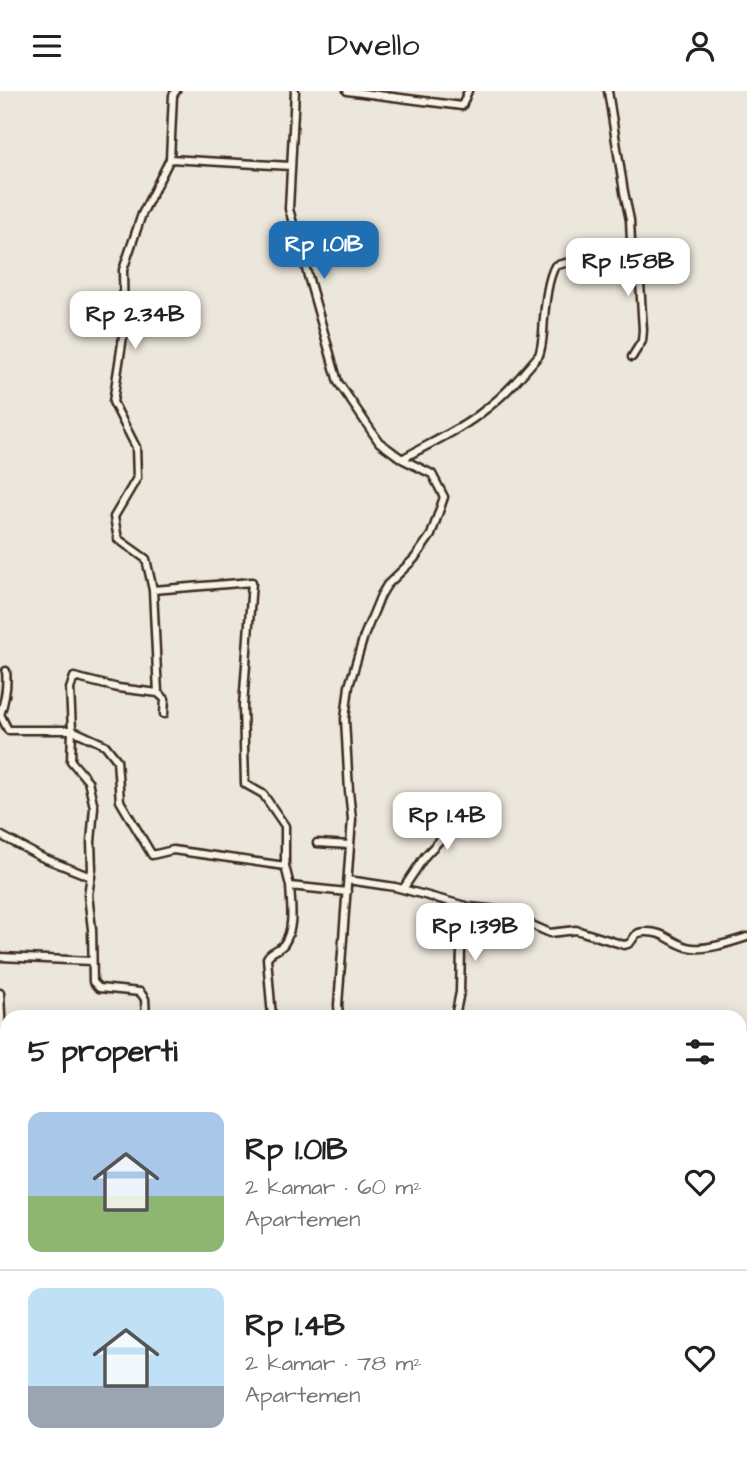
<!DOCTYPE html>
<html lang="id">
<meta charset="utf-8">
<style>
:root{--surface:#fff;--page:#f6f6f6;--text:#222;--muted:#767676;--line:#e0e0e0;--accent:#1f6fb2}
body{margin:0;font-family:"Architects Daughter",sans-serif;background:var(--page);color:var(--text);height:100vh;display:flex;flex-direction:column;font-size:26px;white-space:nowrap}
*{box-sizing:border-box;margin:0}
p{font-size:23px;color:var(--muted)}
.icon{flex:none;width:38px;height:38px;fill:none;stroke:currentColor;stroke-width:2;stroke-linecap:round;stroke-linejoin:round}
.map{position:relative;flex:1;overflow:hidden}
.sheet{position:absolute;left:0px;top:919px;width:747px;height:450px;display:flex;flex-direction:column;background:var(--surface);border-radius:21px 21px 0 0;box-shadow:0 4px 18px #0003}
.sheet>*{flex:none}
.price{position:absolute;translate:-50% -60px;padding:0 16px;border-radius:14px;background:#fff;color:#222;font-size:23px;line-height:46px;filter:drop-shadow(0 2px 4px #0008)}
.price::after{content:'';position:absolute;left:50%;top:42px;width:21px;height:16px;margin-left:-10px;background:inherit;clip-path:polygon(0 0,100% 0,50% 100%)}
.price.active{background:var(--accent);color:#fff}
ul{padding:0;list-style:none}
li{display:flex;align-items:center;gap:21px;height:175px;padding:0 28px}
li+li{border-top:2px solid var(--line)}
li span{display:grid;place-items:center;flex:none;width:196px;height:140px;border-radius:14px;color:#555}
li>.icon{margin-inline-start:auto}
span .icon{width:84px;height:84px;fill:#fffc;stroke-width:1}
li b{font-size:30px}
h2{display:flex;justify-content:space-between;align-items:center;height:84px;padding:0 28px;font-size:30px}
header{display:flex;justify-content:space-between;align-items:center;height:91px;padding:0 28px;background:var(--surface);font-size:32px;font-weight:600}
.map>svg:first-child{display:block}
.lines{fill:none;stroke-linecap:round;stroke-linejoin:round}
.street-casing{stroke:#3b2a1e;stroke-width:11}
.primary-casing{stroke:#3b2a1e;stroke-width:15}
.street{stroke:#f7f3e8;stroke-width:6}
.primary{stroke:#f7f3e8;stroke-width:10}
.rail-casing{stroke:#3b2a1e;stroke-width:4.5}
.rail{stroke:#f7f3e8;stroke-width:2;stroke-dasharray:5;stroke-linecap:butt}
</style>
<header><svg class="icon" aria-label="menu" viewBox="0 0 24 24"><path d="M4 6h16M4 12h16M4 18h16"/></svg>Dwello<svg class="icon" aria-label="person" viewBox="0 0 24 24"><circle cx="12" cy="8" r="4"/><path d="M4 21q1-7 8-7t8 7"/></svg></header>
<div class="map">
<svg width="747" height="1367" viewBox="0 0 747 1367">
<rect width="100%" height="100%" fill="#ece7dc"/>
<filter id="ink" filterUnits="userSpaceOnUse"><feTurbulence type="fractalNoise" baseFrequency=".0143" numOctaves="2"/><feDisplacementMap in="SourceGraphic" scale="14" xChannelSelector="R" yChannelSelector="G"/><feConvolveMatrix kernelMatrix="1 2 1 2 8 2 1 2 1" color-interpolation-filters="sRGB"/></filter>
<g filter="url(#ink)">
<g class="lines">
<g class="street-casing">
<path id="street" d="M 295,0 L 289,118 L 338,291 L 379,351 L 402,368 L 432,383 L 444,406 L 431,444 L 414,468 L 387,494 L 381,504 L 364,545 L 349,595 L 345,628 L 349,700 L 352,728 L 338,914 L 339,926
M 347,0 L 462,15 L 468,0
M 608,0 L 624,101 L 630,129 L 631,150 L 639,176 L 643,239 L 642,250 L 632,266
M 170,68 L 291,75
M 402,368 C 430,352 461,339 486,318 C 506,303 523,283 539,264 C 542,256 542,250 543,242 C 544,223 546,191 555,175 C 579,166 613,170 631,150
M 153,499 L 146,468 L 118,448 L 114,426 L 137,387 L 136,356 L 113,311 L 124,239 L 123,179 L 142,123 L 170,68 L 173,4 L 176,0
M 158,602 L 153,499 L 252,491 L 243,615 L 245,693 L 263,703 L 285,735 L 285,775
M 0,623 L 8,639 L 72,639 L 71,670 L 88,690 L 94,716 L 91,751 L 92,778 L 88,804 L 92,838 L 93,891 L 99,897 L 140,901 L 145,908 L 146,926
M 164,623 L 165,608 L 158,602 L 118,597 L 74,586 L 70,598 L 72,639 L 105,654 L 117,669 L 120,710 L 152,764 L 173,759 L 285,775 L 290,795
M 0,624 C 5,609 8,596 6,580
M 0,744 L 41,766 L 91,786
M 317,752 L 350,754
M 348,789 L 395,796 L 469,816 L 498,819 L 550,842 L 576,839 L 624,854 C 636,853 630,841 645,841 C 663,840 671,851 687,856 C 702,861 732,851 747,846
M 403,798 L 425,765 L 476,711
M 0,866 L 92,870
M 0,902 L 3,966 L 7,978
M 272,926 L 267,867 C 271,859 279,860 284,853 C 295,837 291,814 290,795 L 347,801
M 455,926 L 460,901 L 462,815
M 740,942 L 747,941
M 0,1044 L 7,1044
M 740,1096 L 747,1094
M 740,1141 L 747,1138
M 0,1186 L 7,1184
M 0,1246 L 7,1343
M 281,1362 L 283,1367
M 448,1362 L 450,1367
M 482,1362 L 483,1367
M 9,1363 L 50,1367
M 235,1367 L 242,1362
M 340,1367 L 350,1362
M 610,1367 L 611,1362"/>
</g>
<g class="primary-casing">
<path id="primary" d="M 0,1363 L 9,1367"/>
</g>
<use href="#street" class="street"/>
<use href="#primary" class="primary"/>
<g class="rail-casing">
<path id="rail" d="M 740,1125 L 747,1122
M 278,1367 L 291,1362"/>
</g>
<use href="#rail" class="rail"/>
</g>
</g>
</svg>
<b class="price active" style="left:324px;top:190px">Rp 1.01B</b>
<b class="price" style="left:628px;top:207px">Rp 1.58B</b>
<b class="price" style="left:135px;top:260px">Rp 2.34B</b>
<b class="price" style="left:447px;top:761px">Rp 1.4B</b>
<b class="price" style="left:475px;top:872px">Rp 1.39B</b>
<section class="sheet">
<h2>5 properti<svg class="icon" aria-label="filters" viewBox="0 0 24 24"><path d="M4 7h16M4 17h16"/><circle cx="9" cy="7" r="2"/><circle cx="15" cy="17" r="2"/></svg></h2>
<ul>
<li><span style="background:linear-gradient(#a9c7e8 60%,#8fb573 0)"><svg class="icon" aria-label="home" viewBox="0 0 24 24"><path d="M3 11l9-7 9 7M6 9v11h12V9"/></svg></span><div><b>Rp 1.01B</b><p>2 kamar · 60 m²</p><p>Apartemen</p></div><svg class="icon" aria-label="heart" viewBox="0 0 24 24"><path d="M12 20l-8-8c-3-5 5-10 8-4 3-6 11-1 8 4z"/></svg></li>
<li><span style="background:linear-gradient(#bfe0f5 70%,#9aa5b1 0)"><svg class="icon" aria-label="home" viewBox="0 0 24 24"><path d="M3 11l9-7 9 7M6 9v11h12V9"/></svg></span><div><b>Rp 1.4B</b><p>2 kamar · 78 m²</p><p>Apartemen</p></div><svg class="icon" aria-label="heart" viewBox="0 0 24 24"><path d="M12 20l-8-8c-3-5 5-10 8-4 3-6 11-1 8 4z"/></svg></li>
</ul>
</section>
</div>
